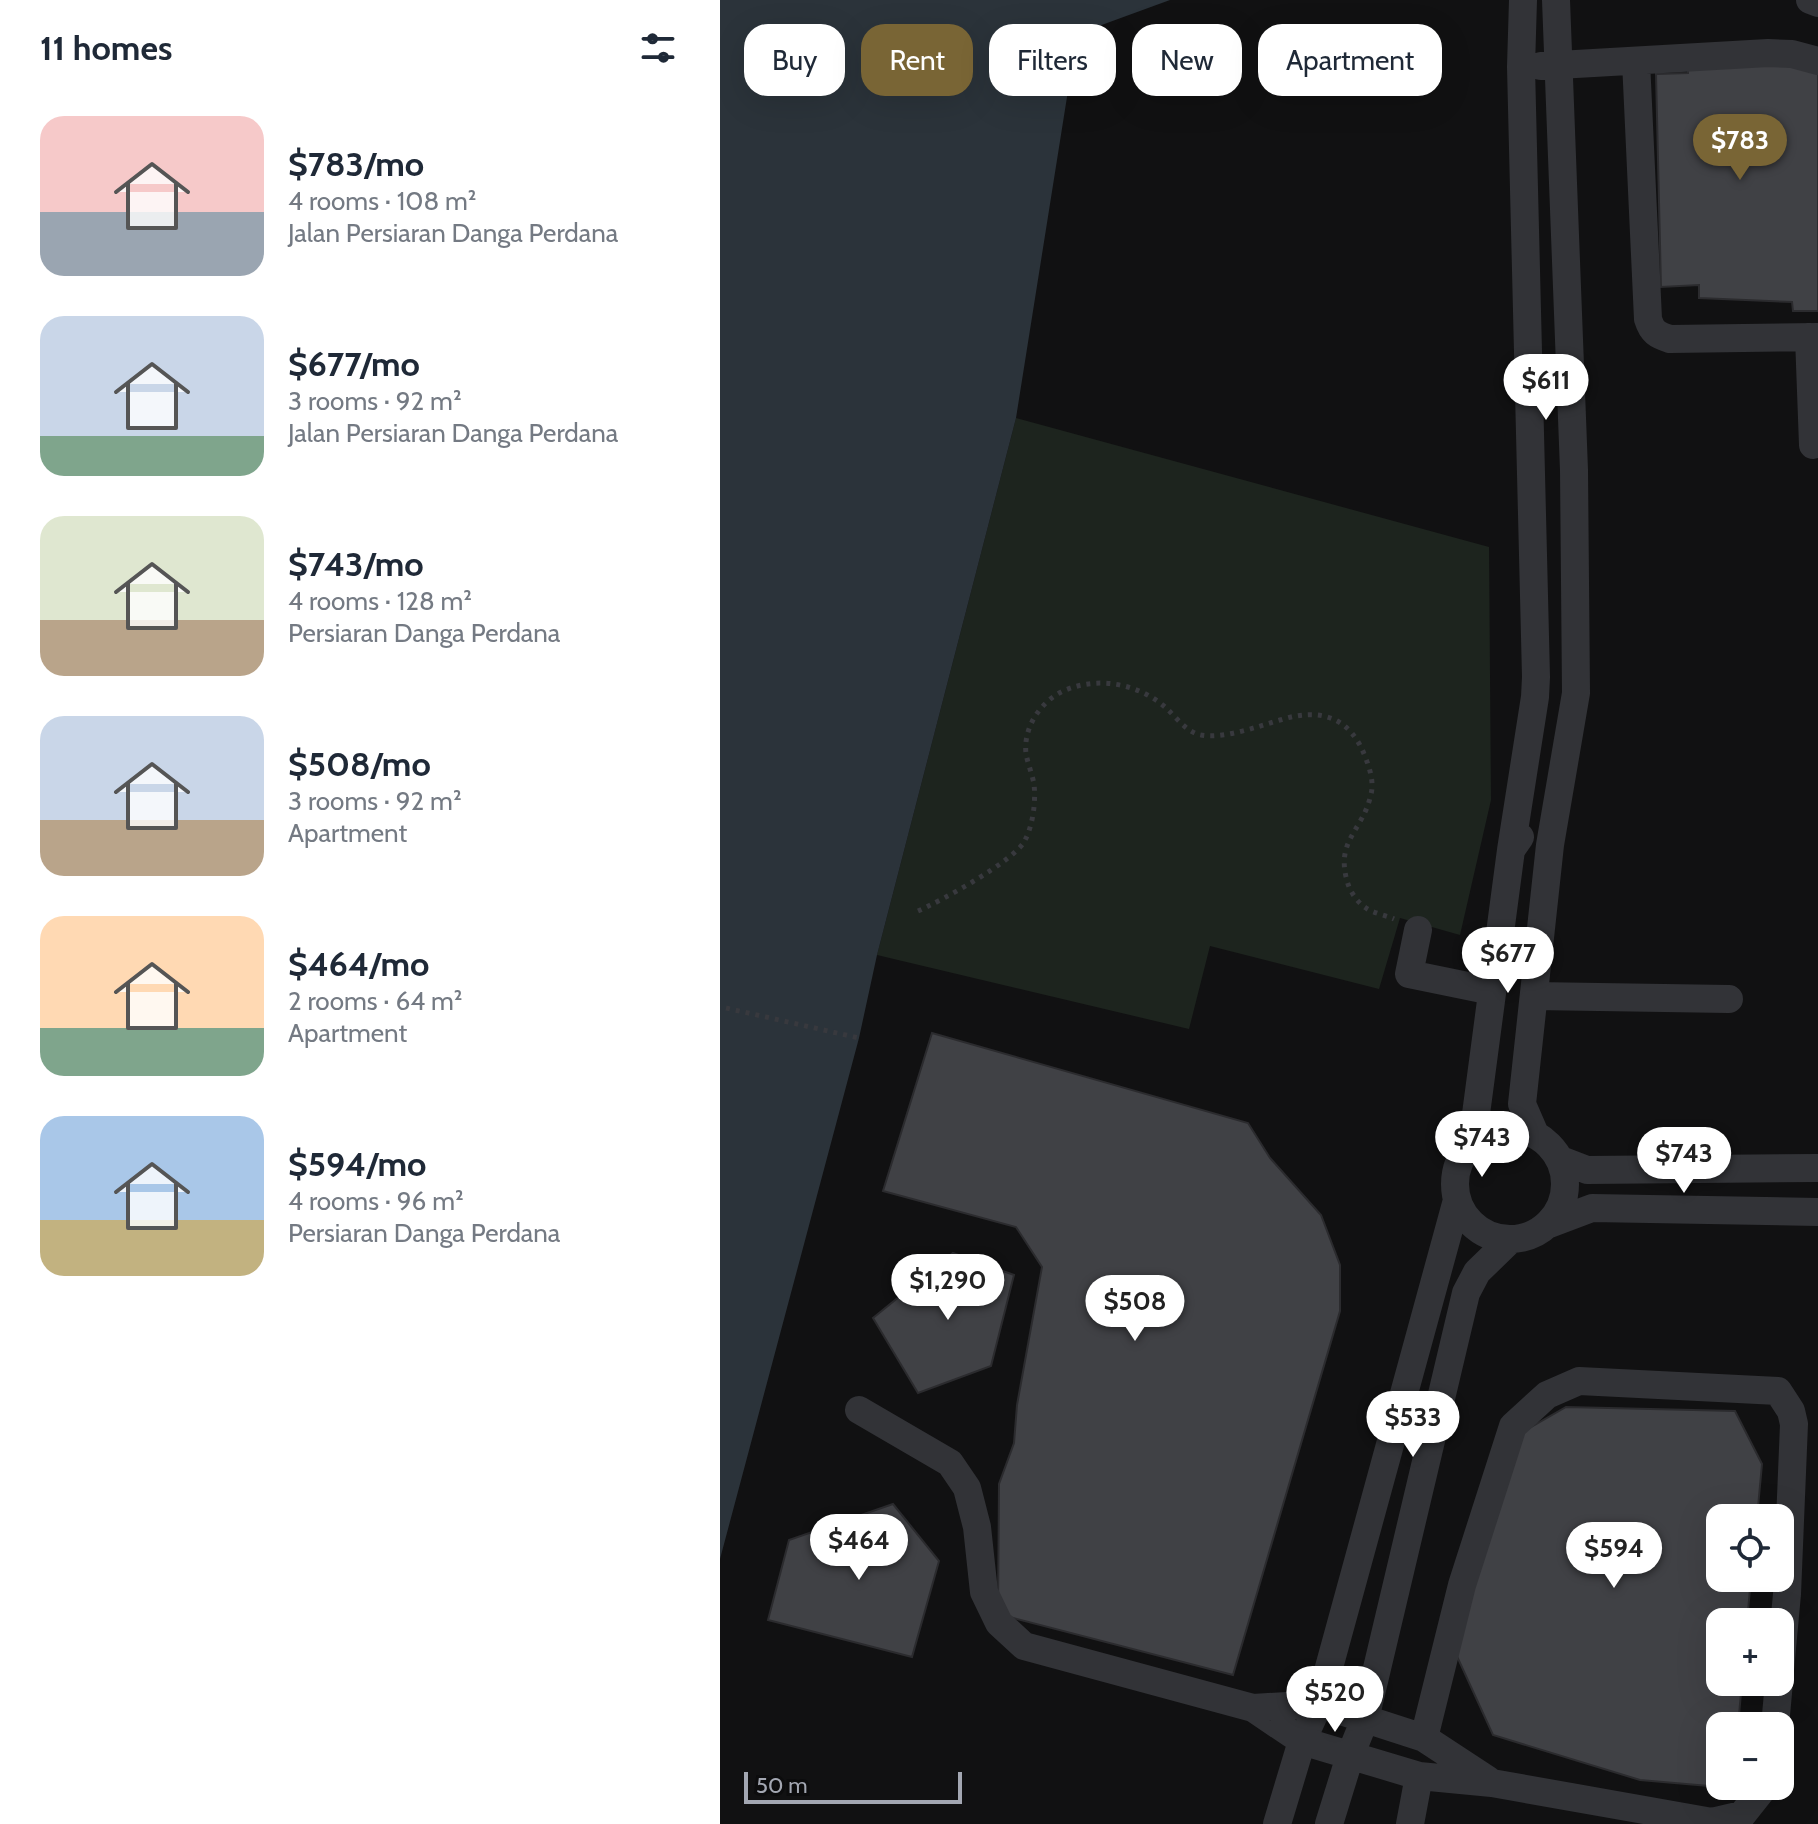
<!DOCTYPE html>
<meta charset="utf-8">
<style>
:root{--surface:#fff;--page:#f2f2f3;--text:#1f2937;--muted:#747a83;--accent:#796535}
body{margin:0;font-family:Cabin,sans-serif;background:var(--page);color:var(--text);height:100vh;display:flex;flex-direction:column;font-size:30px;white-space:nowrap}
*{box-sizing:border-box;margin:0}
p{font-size:26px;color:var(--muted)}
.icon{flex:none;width:44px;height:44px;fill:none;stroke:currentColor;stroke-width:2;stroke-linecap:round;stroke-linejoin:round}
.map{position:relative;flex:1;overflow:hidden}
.side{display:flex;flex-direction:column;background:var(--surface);width:720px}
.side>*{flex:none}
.hud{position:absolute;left:24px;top:24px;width:760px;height:72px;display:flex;gap:16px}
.controls{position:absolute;left:986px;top:1504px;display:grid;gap:16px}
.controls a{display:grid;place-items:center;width:88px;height:88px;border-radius:16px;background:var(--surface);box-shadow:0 8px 32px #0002;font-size:40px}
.scale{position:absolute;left:24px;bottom:20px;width:218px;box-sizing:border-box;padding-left:8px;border:4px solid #a3a7b2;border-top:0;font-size:22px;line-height:28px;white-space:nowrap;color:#a3a7b2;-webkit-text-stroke:6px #0c0c0d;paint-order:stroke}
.price{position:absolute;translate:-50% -68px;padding:0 18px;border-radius:28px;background:#fff;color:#222;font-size:26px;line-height:52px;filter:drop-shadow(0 2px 4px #0008)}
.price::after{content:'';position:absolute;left:50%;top:48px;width:24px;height:18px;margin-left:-12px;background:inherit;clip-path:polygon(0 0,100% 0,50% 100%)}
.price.selected{background:var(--accent);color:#fff}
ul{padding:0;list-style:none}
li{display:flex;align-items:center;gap:24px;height:200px;padding:0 40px}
li span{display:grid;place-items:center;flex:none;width:224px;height:160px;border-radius:24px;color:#555}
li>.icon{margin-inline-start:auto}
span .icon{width:96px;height:96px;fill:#fffc;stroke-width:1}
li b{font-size:34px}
h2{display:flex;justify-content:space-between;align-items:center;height:96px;padding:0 40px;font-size:34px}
.tag{padding:0 28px;border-radius:24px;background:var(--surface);box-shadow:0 8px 32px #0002;font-size:28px;line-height:72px}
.tag.selected{background:var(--accent);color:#fff}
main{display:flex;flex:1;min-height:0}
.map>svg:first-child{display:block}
.green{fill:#1d241e}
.water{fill:#2b333a}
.building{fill:#404145;stroke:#2b2b2e;stroke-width:2}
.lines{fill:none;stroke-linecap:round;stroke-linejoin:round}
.path{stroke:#38393e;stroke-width:5;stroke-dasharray:4 6;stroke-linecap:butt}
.minor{stroke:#323337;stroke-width:28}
</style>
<main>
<section class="side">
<h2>11 homes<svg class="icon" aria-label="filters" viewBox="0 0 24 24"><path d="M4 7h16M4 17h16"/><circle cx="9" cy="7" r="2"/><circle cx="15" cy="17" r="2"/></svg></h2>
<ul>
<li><span style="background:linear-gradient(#f6c9c9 60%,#9aa5b1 0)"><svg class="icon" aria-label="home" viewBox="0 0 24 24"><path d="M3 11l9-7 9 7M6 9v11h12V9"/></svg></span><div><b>$783/mo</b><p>4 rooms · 108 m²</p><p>Jalan Persiaran Danga Perdana</p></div></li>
<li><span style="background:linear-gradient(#c9d6e8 75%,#7fa58c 0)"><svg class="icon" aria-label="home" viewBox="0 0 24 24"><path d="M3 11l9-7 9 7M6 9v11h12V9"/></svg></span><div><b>$677/mo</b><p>3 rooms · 92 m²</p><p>Jalan Persiaran Danga Perdana</p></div></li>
<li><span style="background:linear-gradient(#dfe7d0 65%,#b9a48a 0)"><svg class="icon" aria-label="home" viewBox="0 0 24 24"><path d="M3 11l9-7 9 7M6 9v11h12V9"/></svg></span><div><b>$743/mo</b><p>4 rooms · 128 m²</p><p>Persiaran Danga Perdana</p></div></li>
<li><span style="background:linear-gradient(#c9d6e8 65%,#b9a48a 0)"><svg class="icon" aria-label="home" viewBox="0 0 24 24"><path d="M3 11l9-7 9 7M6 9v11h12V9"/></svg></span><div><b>$508/mo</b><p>3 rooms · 92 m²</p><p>Apartment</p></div></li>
<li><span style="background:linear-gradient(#ffd9b3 70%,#7fa58c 0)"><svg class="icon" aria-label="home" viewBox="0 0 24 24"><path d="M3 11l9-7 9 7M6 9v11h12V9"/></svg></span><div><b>$464/mo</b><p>2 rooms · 64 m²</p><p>Apartment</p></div></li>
<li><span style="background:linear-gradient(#a9c7e8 65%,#c2b280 0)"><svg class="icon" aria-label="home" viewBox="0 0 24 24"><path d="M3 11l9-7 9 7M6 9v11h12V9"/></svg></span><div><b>$594/mo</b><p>4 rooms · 96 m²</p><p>Persiaran Danga Perdana</p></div></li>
</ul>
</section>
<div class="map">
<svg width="1098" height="1824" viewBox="0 0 1098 1824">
<rect width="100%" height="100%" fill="#111112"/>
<path class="green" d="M 296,418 L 769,547 L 771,800 L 740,935 L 680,918 L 659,989 L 490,946 L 469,1029 L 157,955 Z"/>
<path class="water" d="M 0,0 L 450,0 L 357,34 L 296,418 L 157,955 L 139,1038 L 0,1559 Z"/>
<path class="building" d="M 968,63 L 1067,63 L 1098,71 L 1098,311 L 1073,311 L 1072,302 L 979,298 L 979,285 L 941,287 L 936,74 L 968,73 Z
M 212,1033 L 528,1123 L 550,1158 L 601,1215 L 620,1265 L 620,1311 L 513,1675 L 278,1614 L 279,1484 L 294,1443 L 297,1405 L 322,1267 L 296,1227 L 163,1191 Z
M 233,1253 L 294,1275 L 271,1366 L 198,1393 L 153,1318 Z
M 846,1407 L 1015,1411 L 1042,1464 L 1037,1518 L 1000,1518 L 1000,1578 L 1031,1578 L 1027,1622 L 1000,1622 L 1000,1682 L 1022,1682 L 1018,1726 L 1000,1726 L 1000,1786 L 1012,1788 L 920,1780 L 773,1735 L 735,1652 L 792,1438 Z
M 173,1504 L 219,1561 L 192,1657 L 48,1620 L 69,1540 Z"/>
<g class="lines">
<path class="path" d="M 198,911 C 221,901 292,862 304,842 C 313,826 316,802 314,784 C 312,774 308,764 306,754 C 303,728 320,702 343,691 C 377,676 417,683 445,707 C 455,716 464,729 477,734 C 499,741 539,726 560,720 C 601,707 631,717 646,759 C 650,769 654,783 651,794 C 643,832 614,840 628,884 C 631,893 638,903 646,908 C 653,913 665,915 674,919
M 6,1008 L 139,1038"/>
<path class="minor" d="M 1090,0 L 1098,3
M 916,61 L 928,319 C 932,332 937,335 950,339 L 1098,337
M 821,66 L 1048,53 L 1072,54 L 1098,61
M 1089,337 L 1093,445
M 791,850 L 815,697 L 816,677 L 801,67 L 803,0
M 698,930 L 689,974 L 772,991
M 814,996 L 1009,999
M735 1184a55 55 0 1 1 110 0a55 55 0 1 1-110 0Z
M 815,1134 L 802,1104 L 830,845 L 856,693 L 854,470 L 836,0
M 748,1148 L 756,1114 L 791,850 L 800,837
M 841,1160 L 867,1170 L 1098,1168
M 827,1225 L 872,1208 L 1098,1212
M 139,1410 L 230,1463 L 247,1488 L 257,1527 L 264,1592 L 279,1623 L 304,1646 L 533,1708 L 582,1741 L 699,1776 L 772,1783 L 992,1822 L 1022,1815 L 1045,1786
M 533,1708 L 599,1704 L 704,1738 L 768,1780
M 1055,1726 L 1059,1682
M 704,1738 L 742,1585 L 793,1426 L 827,1395 L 859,1381 L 1058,1391 L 1071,1411 L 1074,1424 L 1067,1594 L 1060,1670
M 557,1824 L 582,1741 L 599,1704 L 737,1200
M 609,1824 L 630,1756 L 645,1719 L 746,1293 L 757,1272 L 791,1239
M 690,1824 L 699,1776"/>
</g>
</svg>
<div class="controls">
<a><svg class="icon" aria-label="locate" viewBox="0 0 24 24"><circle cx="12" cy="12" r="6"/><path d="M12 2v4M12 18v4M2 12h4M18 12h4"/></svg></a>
<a>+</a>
<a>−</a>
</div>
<div class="scale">50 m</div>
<b class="price selected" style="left:1020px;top:182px">$783</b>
<b class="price" style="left:826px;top:422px">$611</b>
<b class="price" style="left:788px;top:995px">$677</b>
<b class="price" style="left:762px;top:1179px">$743</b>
<b class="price" style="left:964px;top:1195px">$743</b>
<b class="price" style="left:228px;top:1322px">$1,290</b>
<b class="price" style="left:415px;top:1343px">$508</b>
<b class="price" style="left:693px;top:1459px">$533</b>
<b class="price" style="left:139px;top:1582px">$464</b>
<b class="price" style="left:894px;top:1590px">$594</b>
<b class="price" style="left:615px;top:1734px">$520</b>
<div class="hud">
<a class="tag">Buy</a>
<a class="tag selected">Rent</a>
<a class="tag">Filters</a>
<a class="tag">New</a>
<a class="tag">Apartment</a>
</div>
</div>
</main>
